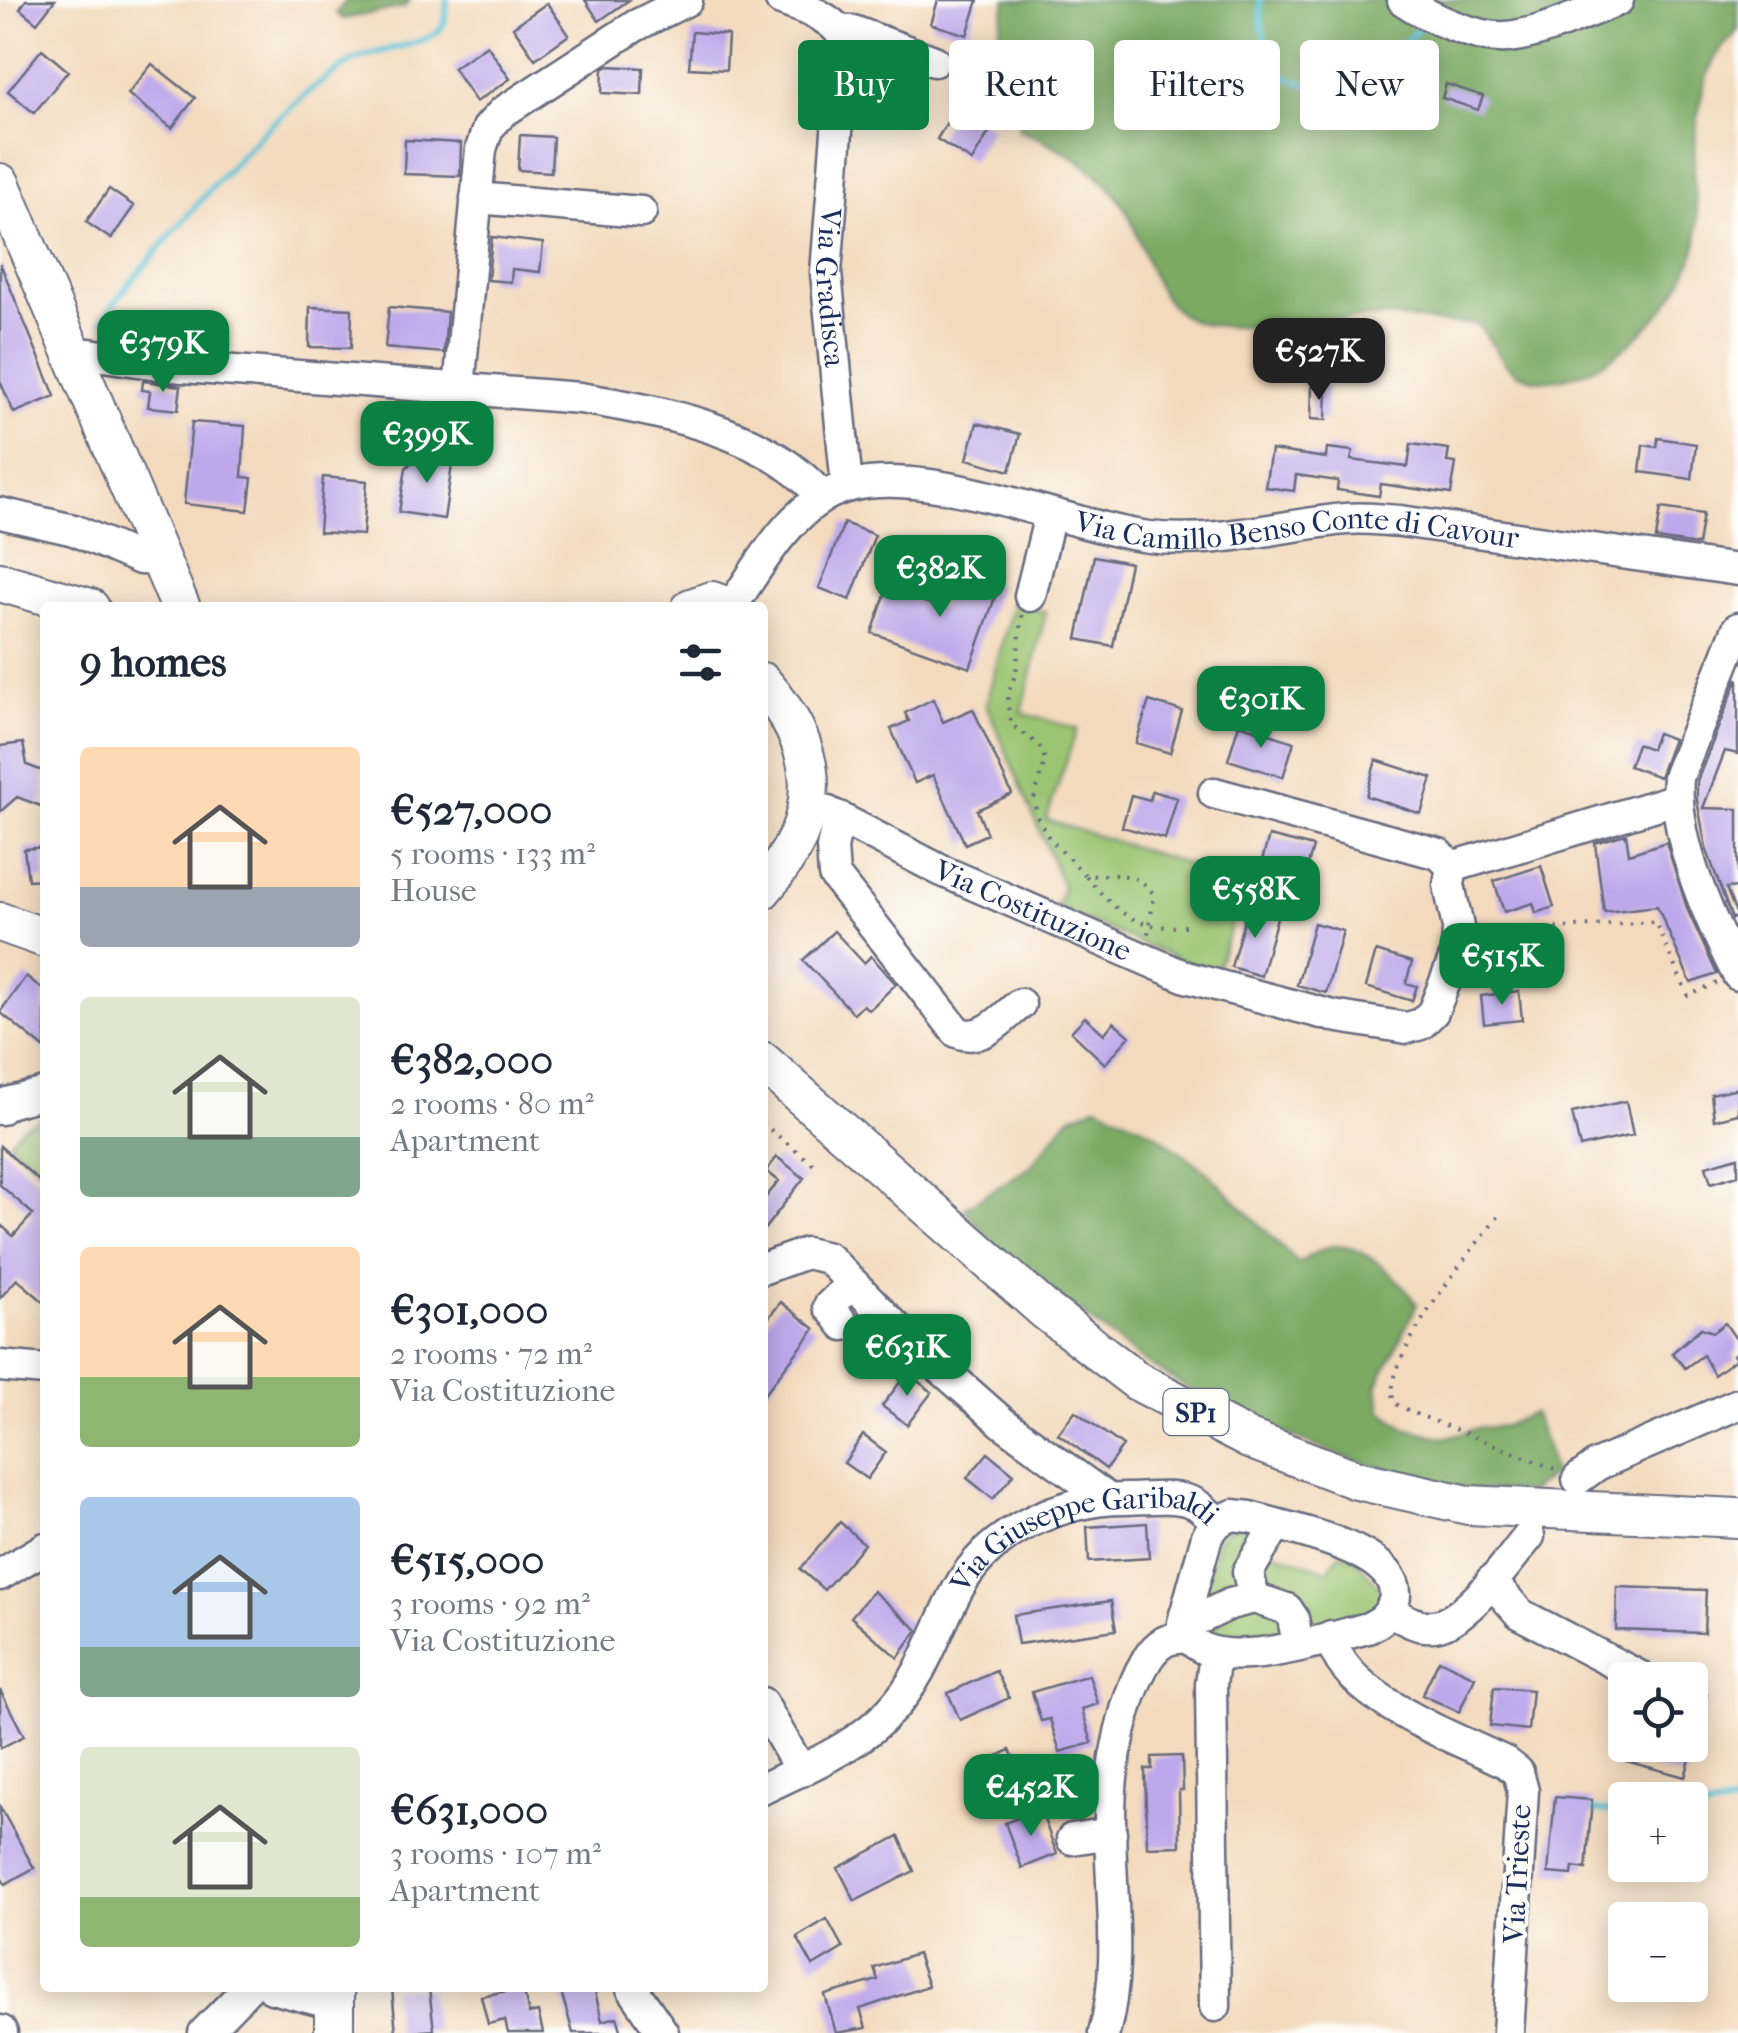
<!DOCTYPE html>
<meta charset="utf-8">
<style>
:root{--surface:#fff;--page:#f2f2f3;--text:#1f2937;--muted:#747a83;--accent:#0b8043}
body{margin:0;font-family:"IM FELL French Canon",serif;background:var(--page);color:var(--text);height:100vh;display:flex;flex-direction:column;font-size:38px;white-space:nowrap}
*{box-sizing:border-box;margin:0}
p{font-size:32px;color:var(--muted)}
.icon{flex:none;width:55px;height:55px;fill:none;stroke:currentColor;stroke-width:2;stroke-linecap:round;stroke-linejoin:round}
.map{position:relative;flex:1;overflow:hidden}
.drawer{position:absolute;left:40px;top:602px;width:728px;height:1390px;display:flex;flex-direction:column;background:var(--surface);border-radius:10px;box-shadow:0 5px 25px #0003}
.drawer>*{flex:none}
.top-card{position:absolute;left:798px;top:40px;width:790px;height:90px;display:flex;gap:20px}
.buttons{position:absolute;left:1608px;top:1662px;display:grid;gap:20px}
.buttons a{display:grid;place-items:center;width:100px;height:100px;border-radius:10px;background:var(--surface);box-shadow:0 5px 25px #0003;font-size:50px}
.price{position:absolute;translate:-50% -85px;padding:0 22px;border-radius:20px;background:var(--accent);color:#fff;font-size:32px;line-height:65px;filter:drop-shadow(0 2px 5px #0008)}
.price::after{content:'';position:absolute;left:50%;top:60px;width:30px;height:22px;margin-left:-15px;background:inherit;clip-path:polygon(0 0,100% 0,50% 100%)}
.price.current{background:#222;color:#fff}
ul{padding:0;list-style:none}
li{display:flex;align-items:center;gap:30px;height:250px;padding:0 40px}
li span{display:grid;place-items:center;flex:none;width:280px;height:200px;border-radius:10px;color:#555}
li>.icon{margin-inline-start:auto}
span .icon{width:120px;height:120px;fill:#fffc;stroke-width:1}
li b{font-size:42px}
h2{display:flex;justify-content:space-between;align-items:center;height:120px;padding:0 40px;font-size:42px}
.tag{padding:0 35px;border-radius:10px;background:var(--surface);box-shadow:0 5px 25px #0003;font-size:35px;line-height:90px}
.tag.current{background:var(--accent);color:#fff}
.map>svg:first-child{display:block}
.green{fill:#9bc572;stroke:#5b7a68;stroke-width:2.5}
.forest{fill:#7caa64;stroke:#4c6c61;stroke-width:2.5}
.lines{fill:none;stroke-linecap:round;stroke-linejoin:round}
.stream{stroke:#5ac2d7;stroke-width:6}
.building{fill:#bda8eb}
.minor-casing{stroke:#676b7f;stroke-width:35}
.major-casing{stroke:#676b7f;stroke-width:42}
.path{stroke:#676b7f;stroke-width:4;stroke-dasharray:2.5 8;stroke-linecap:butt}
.minor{stroke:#fff;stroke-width:30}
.major{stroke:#fff;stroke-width:38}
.labels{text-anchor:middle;stroke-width:8;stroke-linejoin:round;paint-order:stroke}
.shield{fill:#fdfcf7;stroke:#5f6c8c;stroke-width:2.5}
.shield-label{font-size:28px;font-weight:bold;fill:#1b2f5e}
.street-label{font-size:30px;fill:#1b2f5e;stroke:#fdfcf7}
</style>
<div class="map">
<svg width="1738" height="2033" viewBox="0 0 1738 2033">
<rect width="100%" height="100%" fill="#fdfcf7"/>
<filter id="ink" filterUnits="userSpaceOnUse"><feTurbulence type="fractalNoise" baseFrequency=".01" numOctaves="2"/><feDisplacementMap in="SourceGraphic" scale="20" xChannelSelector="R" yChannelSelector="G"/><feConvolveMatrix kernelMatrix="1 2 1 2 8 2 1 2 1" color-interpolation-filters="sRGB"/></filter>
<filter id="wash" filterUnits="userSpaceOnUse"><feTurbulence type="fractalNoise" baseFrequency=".0048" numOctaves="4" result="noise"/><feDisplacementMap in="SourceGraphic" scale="40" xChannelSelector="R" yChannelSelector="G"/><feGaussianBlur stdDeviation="2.25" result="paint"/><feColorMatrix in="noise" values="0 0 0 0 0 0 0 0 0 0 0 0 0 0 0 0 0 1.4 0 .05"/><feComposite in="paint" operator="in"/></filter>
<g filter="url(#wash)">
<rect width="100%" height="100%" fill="#f3dabd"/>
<path class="green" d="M 1013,602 L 1046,612 L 1022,713 L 1077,729 L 1046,820 L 1245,882 L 1215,974 L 1057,908 L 1063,886 L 986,704 Z
M 45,1117 L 45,1175 L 9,1142 L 23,1126 Z
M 1250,1524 L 1267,1550 L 1327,1571 L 1340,1553 L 1354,1558 L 1384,1592 L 1375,1616 L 1231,1648 L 1197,1631 L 1216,1541 L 1226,1530 Z"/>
<path class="forest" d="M 347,0 L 410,0 L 404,7 L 343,19 L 336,13 Z
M 1006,0 L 1738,0 C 1738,8 1738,24 1738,30 C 1735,36 1726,43 1722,48 C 1709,65 1704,82 1700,104 C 1696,128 1693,155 1694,180 C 1695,200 1700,221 1697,241 C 1688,304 1588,405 1519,374 C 1499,365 1492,337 1475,323 C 1447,327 1414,317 1384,317 C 1338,316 1216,341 1182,315 C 1149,291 1146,249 1129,216 C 1107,172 1061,146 1018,129 L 1032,85 L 992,64 Z
M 1098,1105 L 1155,1133 L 1204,1169 L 1298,1263 C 1308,1258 1323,1246 1334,1246 C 1366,1245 1401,1280 1417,1304 L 1377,1386 L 1382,1411 L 1405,1428 L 1443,1438 L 1479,1428 L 1505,1426 L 1533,1413 L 1548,1450 L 1553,1474 L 1530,1492 L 1456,1489 L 1338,1455 L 1222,1409 L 1143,1361 L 1001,1252 L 964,1208 L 1030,1167 L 1069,1117 Z"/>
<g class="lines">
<path class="stream" d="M 1260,0 C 1263,131 1363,85 1425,23
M 103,321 C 119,293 138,274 159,249 C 216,182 273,111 349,63 C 372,48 435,47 444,23 C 447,17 446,7 447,0
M 1586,1810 L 1625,1813
M 1690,1813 L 1738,1804"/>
</g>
<g id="blocks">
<path class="building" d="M 26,0 L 55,0 L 37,23 L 20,9 Z
M 585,0 L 629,0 L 599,21 Z
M 938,0 L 978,0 L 967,35 L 931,24 Z
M 547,3 L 569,35 L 535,59 L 513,27 Z
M 692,32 L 728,35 L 726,70 L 689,68 Z
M 487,45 L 510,79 L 476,102 L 453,68 Z
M 42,49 L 68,71 L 34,113 L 8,91 Z
M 152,64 L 195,98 L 172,128 L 128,94 Z
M 608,66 L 643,68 L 642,95 L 602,93 L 603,69 Z
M 1446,84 L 1483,96 L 1478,110 L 1442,98 Z
M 957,106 L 992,127 L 972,161 L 937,139 Z
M 520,135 L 553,137 L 551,172 L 518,170 Z
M 405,140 L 461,143 L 460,176 L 404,174 Z
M 109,189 L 134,206 L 111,239 L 86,222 Z
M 492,237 L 543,243 L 540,272 L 512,269 L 511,282 L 488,280 Z
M 0,263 L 55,396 L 14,413 L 0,381 Z
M 310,307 L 352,309 L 351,348 L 309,347 Z
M 389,307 L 447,312 L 444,353 L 385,348 Z
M 143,381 L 181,386 L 178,410 L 148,407 L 150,391 L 142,390 Z
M 1312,386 L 1327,386 L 1326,420 L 1311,419 Z
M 192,422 L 245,426 L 242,477 L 252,478 L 248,511 L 184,504 Z
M 977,423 L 1020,434 L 1010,471 L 967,459 Z
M 1658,438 L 1696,444 L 1692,479 L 1640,472 L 1643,445 L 1657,447 Z
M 1411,444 L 1449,449 L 1447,462 L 1456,463 L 1451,494 L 1381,484 L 1379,496 L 1337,490 L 1338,481 L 1296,475 L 1294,491 L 1265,487 L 1271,450 L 1326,458 L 1327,448 L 1353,451 L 1351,460 L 1408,467 Z
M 420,454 L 453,458 L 444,519 L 399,512 L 406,468 Z
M 323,477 L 367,481 L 363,535 L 319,532 Z
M 1661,508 L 1703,514 L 1698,545 L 1656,539 Z
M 844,523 L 875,535 L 850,600 L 819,588 Z
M 1094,556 L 1130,563 L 1113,646 L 1077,639 Z
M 955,571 L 999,586 L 970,668 L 872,633 L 887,589 L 941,608 Z
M 1738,678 L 1738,754 L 1725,751 L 1703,808 L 1738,809 L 1738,887 L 1726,888 L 1737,916 L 1732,919 L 1706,848 L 1697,800 L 1697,781 Z
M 933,699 L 943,722 L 973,709 L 1012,794 L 977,810 L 987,834 L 965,844 L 933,775 L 915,783 L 891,729 L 909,721 L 905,713 Z
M 1149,701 L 1182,711 L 1170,753 L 1136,743 Z
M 1239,724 L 1294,742 L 1283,777 L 1228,760 Z
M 1657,733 L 1673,739 L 1659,777 L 1629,766 L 1637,744 L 1651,749 Z
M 23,743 L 27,765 L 45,772 L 45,794 L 41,806 L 17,797 L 0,812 L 0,746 Z
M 1376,760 L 1432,778 L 1421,814 L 1366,796 Z
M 1152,791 L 1177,798 L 1165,839 L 1122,827 L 1131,795 L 1150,800 Z
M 1626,834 L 1629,854 L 1666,842 L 1688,911 L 1717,974 L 1691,983 L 1657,906 L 1604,912 L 1595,843 Z
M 1269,836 L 1313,847 L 1306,872 L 1298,870 L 1296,881 L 1259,871 Z
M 45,847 L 45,879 L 28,880 L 24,849 Z
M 1541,866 L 1554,907 L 1536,913 L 1533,903 L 1504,912 L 1494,881 Z
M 1248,906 L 1278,914 L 1261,976 L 1231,967 Z
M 1314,923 L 1343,931 L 1326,993 L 1297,985 Z
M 834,931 L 864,963 L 871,956 L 896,984 L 869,1010 L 863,1005 L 854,1014 L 803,960 Z
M 1376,951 L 1412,962 L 1406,983 L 1417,986 L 1412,1001 L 1366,987 Z
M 26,976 L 45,991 L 45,1049 L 0,1012 Z
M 1519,991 L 1522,1020 L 1484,1024 L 1481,996 Z
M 1085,1017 L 1104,1034 L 1114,1022 L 1130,1036 L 1105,1064 L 1071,1032 Z
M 1738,1088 L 1738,1114 L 1714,1120 L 1711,1094 Z
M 1626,1101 L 1633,1135 L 1580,1147 L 1572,1113 Z
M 0,1146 L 45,1186 L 45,1303 L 17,1279 L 0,1298 L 0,1224 L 13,1236 L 33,1214 L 0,1185 Z
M 777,1157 L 804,1178 L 762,1232 L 762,1202 L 779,1181 L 766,1171 Z
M 1738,1157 L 1738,1175 L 1711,1183 L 1706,1166 Z
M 781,1302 L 815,1329 L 762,1397 L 762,1326 Z
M 1725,1323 L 1738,1342 L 1738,1351 L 1733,1355 L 1736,1359 L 1714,1375 L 1703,1355 L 1685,1368 L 1672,1353 L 1701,1328 L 1713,1332 Z
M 907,1373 L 932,1392 L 907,1425 L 882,1406 Z
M 1075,1411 L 1123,1446 L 1106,1469 L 1058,1434 Z
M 863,1435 L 886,1452 L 867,1479 L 844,1463 Z
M 988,1453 L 1014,1474 L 993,1499 L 967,1478 Z
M 840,1522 L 864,1544 L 824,1590 L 800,1569 Z
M 1147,1523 L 1149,1558 L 1089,1562 L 1087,1527 Z
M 1617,1587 L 1706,1590 L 1704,1633 L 1616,1630 Z
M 873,1591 L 918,1630 L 898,1658 L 851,1617 Z
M 1111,1601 L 1116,1630 L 1018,1644 L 1013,1615 Z
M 1439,1660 L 1475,1677 L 1459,1712 L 1422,1695 Z
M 996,1671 L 1009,1698 L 960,1720 L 948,1693 Z
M 1089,1675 L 1098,1704 L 1082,1709 L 1092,1743 L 1060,1752 L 1050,1719 L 1041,1721 L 1032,1692 Z
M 1494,1687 L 1532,1690 L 1528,1730 L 1490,1726 Z
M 0,1690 L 24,1736 L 0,1748 Z
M 1690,1690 L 1707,1695 L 1695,1740 L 1690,1739 Z
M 1630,1745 L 1694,1745 L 1685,1777 L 1626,1761 Z
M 1010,1750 L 1025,1782 L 995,1796 L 981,1764 Z
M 1182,1756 L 1183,1790 L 1179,1790 L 1180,1846 L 1147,1847 L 1145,1769 L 1152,1769 L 1152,1757 Z
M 1555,1797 L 1592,1800 L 1586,1869 L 1573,1867 L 1572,1875 L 1548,1873 Z
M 0,1807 L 34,1868 L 5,1884 L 0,1875 Z
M 1040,1809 L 1057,1854 L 1022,1868 L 1005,1823 Z
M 899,1836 L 914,1871 L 855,1901 L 838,1868 Z
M 827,1919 L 843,1948 L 813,1966 L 797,1937 Z
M 917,1954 L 928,1986 L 860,2009 L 866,2028 L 836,2033 L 825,1995 L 878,1980 L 874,1968 Z
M 392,1988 L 429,1988 L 434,2030 L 396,2033 Z
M 523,1988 L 529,2014 L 538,2012 L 543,2033 L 508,2033 L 505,2020 L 488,2024 L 481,1996 Z
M 560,1988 L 594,1988 L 602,2021 L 617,2017 L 622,2033 L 573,2033 Z"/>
</g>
</g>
<g filter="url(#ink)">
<use href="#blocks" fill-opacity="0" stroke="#676b7f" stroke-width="2.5"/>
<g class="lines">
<g class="minor-casing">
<g id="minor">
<path id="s1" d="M 781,0 C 802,8 839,18 844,42 L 826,273 L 847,486"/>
<path d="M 1403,0 C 1428,17 1476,39 1506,37 C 1540,35 1586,12 1618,0"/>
<path d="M 841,31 L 853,31 L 934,61"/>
<path d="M 476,198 L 641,212"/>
<path d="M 74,357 L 90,354 L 171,366 L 580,398 C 660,411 768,431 822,497"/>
<path d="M 459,389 L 481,149 L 488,128 L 503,112 L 635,26 L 687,0"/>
<path d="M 0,513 L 74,530 L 140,559 L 160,560"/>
<path d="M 1030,596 L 1050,515"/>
<path id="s2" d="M 731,607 C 757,570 783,521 823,497 C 901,450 1062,526 1149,537 C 1215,545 1281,525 1346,519 C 1364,517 1382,520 1400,521 L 1738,570"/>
<path d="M 1738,628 L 1678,777 C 1673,840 1710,920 1738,975"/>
<path d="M 1214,793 L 1439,854 L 1452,867 L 1676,799"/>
<path id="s3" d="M 808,807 L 828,812 L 940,870 L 1186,977 L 1333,1016 L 1407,1028 L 1421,1024 L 1433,1012 L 1457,952 L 1458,927 L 1449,885 L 1452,867"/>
<path d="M 839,817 L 832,848 L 834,875 L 957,1032 C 983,1043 1001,1019 1020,1004"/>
<path d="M 0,1109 L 7,1103 L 45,1093"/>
<path d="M 762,1269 L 806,1253 L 828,1258 L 911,1342 L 1003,1423 L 1108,1499"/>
<path d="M 844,1325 L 829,1306 L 851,1284"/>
<path d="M 0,1366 L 45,1370"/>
<path d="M 1578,1479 L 1597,1465 L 1738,1404"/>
<path d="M 1233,1515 L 1250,1517 C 1285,1528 1407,1550 1394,1601 C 1390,1615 1381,1622 1368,1628 C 1327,1638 1195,1685 1183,1623 L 1207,1536 L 1218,1522 Z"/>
<path d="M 0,1575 L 45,1548"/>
<path d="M 1491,1581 L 1520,1614 L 1639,1676"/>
<path d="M 1254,1598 L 1248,1572 L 1276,1525"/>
<path d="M 1390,1611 C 1404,1619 1418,1628 1434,1626 C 1467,1622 1508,1561 1529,1536"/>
<path d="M 1185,1615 L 1203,1617 L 1230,1604 L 1254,1598 L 1287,1609 L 1293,1618 L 1298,1644"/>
<path d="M 1331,1637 C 1342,1698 1455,1737 1505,1762 L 1518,1772 L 1523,1791 L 1508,2033"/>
<path d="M 1215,1654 L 1211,1685 L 1215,2006"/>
<path d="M 762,1703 L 801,1771"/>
<path id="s4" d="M 762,1789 C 807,1767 858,1747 892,1709 C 924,1674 936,1630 958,1589 C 989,1531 1062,1499 1125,1499 C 1145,1499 1175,1494 1194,1503 C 1202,1507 1210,1516 1218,1522"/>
<path d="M 1072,1839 L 1111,1833"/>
<path d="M 272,1988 L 334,2004"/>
<path d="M 632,1988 L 663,2033"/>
<path d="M 1,2031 L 2,2033"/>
<path d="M 204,2033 L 248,1988"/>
<path d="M 1104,2033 C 1126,1955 1105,1869 1111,1789 C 1113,1755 1132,1659 1164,1642 C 1170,1638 1179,1638 1186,1637"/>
</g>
</g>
<g class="major-casing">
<path id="major" d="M 0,183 L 181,608
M 0,582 L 90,608
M 691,608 L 712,601 L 731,608
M 762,682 C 824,752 825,819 762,890
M 0,922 L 45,938
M 762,1061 L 1046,1311 L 1137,1381 L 1249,1439 L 1357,1480 L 1468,1505 L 1738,1518
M 334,1988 L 334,2033"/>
</g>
<path class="path" d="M 1022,615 L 1016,673 L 1008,693 L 1008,707 L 1012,725 L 1039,745 L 1045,760 L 1034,799 L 1037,816 L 1049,838 L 1086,876 C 1113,875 1138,870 1154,895 L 1148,934
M 1086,876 C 1116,912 1136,931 1185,926
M 1482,933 L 1655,922 L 1688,996 L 1717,983
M 762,1123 L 819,1169
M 1498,1217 C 1472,1249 1379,1363 1394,1403 L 1414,1413 L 1555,1469"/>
<use href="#minor" class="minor"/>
<use href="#major" class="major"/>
</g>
</g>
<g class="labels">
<rect class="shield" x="1163.5" y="1389" width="65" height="46" rx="8"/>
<g class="shield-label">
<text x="1196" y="1422">SP1</text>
</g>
<g class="street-label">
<text dy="10" stroke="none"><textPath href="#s1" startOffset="325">Via Gradisca</textPath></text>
<text dy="10" stroke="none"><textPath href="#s2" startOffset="628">Via Camillo Benso Conte di Cavour</textPath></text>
<text dy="10" stroke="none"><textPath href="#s3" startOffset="248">Via Costituzione</textPath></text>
<text dy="10" stroke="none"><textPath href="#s4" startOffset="438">Via Giuseppe Garibaldi</textPath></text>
<text transform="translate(1517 1874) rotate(-87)" y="10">Via Trieste</text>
</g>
</g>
</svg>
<div class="buttons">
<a><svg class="icon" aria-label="locate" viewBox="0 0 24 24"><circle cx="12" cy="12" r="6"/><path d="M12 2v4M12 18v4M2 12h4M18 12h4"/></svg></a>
<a>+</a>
<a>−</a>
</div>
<b class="price" style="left:163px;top:395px">€379K</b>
<b class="price current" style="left:1319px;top:403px">€527K</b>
<b class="price" style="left:427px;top:486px">€399K</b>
<b class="price" style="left:940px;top:620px">€382K</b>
<b class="price" style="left:1261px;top:751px">€301K</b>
<b class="price" style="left:1255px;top:941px">€558K</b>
<b class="price" style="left:1502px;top:1008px">€515K</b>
<b class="price" style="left:907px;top:1399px">€631K</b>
<b class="price" style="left:1031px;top:1839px">€452K</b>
<div class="top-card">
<a class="tag current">Buy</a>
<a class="tag">Rent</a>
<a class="tag">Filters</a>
<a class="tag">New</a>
</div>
<section class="drawer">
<h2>9 homes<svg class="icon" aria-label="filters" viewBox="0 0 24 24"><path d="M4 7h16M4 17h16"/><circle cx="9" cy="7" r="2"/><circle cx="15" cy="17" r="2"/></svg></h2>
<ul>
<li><span style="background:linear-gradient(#ffd9b3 70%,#9aa5b1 0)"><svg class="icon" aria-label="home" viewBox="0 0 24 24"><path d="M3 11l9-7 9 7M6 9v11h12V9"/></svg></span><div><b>€527,000</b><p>5 rooms · 133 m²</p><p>House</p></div></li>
<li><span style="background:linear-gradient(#dfe7d0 70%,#7fa58c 0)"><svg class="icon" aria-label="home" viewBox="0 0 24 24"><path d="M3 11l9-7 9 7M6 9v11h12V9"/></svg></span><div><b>€382,000</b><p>2 rooms · 80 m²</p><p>Apartment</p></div></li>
<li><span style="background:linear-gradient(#ffd9b3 65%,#8fb573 0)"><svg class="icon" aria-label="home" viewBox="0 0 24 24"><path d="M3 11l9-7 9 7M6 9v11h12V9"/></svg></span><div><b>€301,000</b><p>2 rooms · 72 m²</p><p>Via Costituzione</p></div></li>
<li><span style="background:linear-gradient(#a9c7e8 75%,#7fa58c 0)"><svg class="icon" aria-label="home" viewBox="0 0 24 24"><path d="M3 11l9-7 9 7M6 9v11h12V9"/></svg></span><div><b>€515,000</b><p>3 rooms · 92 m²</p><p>Via Costituzione</p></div></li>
<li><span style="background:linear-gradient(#dfe7d0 75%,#8fb573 0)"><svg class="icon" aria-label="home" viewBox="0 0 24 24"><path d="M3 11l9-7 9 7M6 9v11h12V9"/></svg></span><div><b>€631,000</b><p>3 rooms · 107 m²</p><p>Apartment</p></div></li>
</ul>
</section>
</div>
